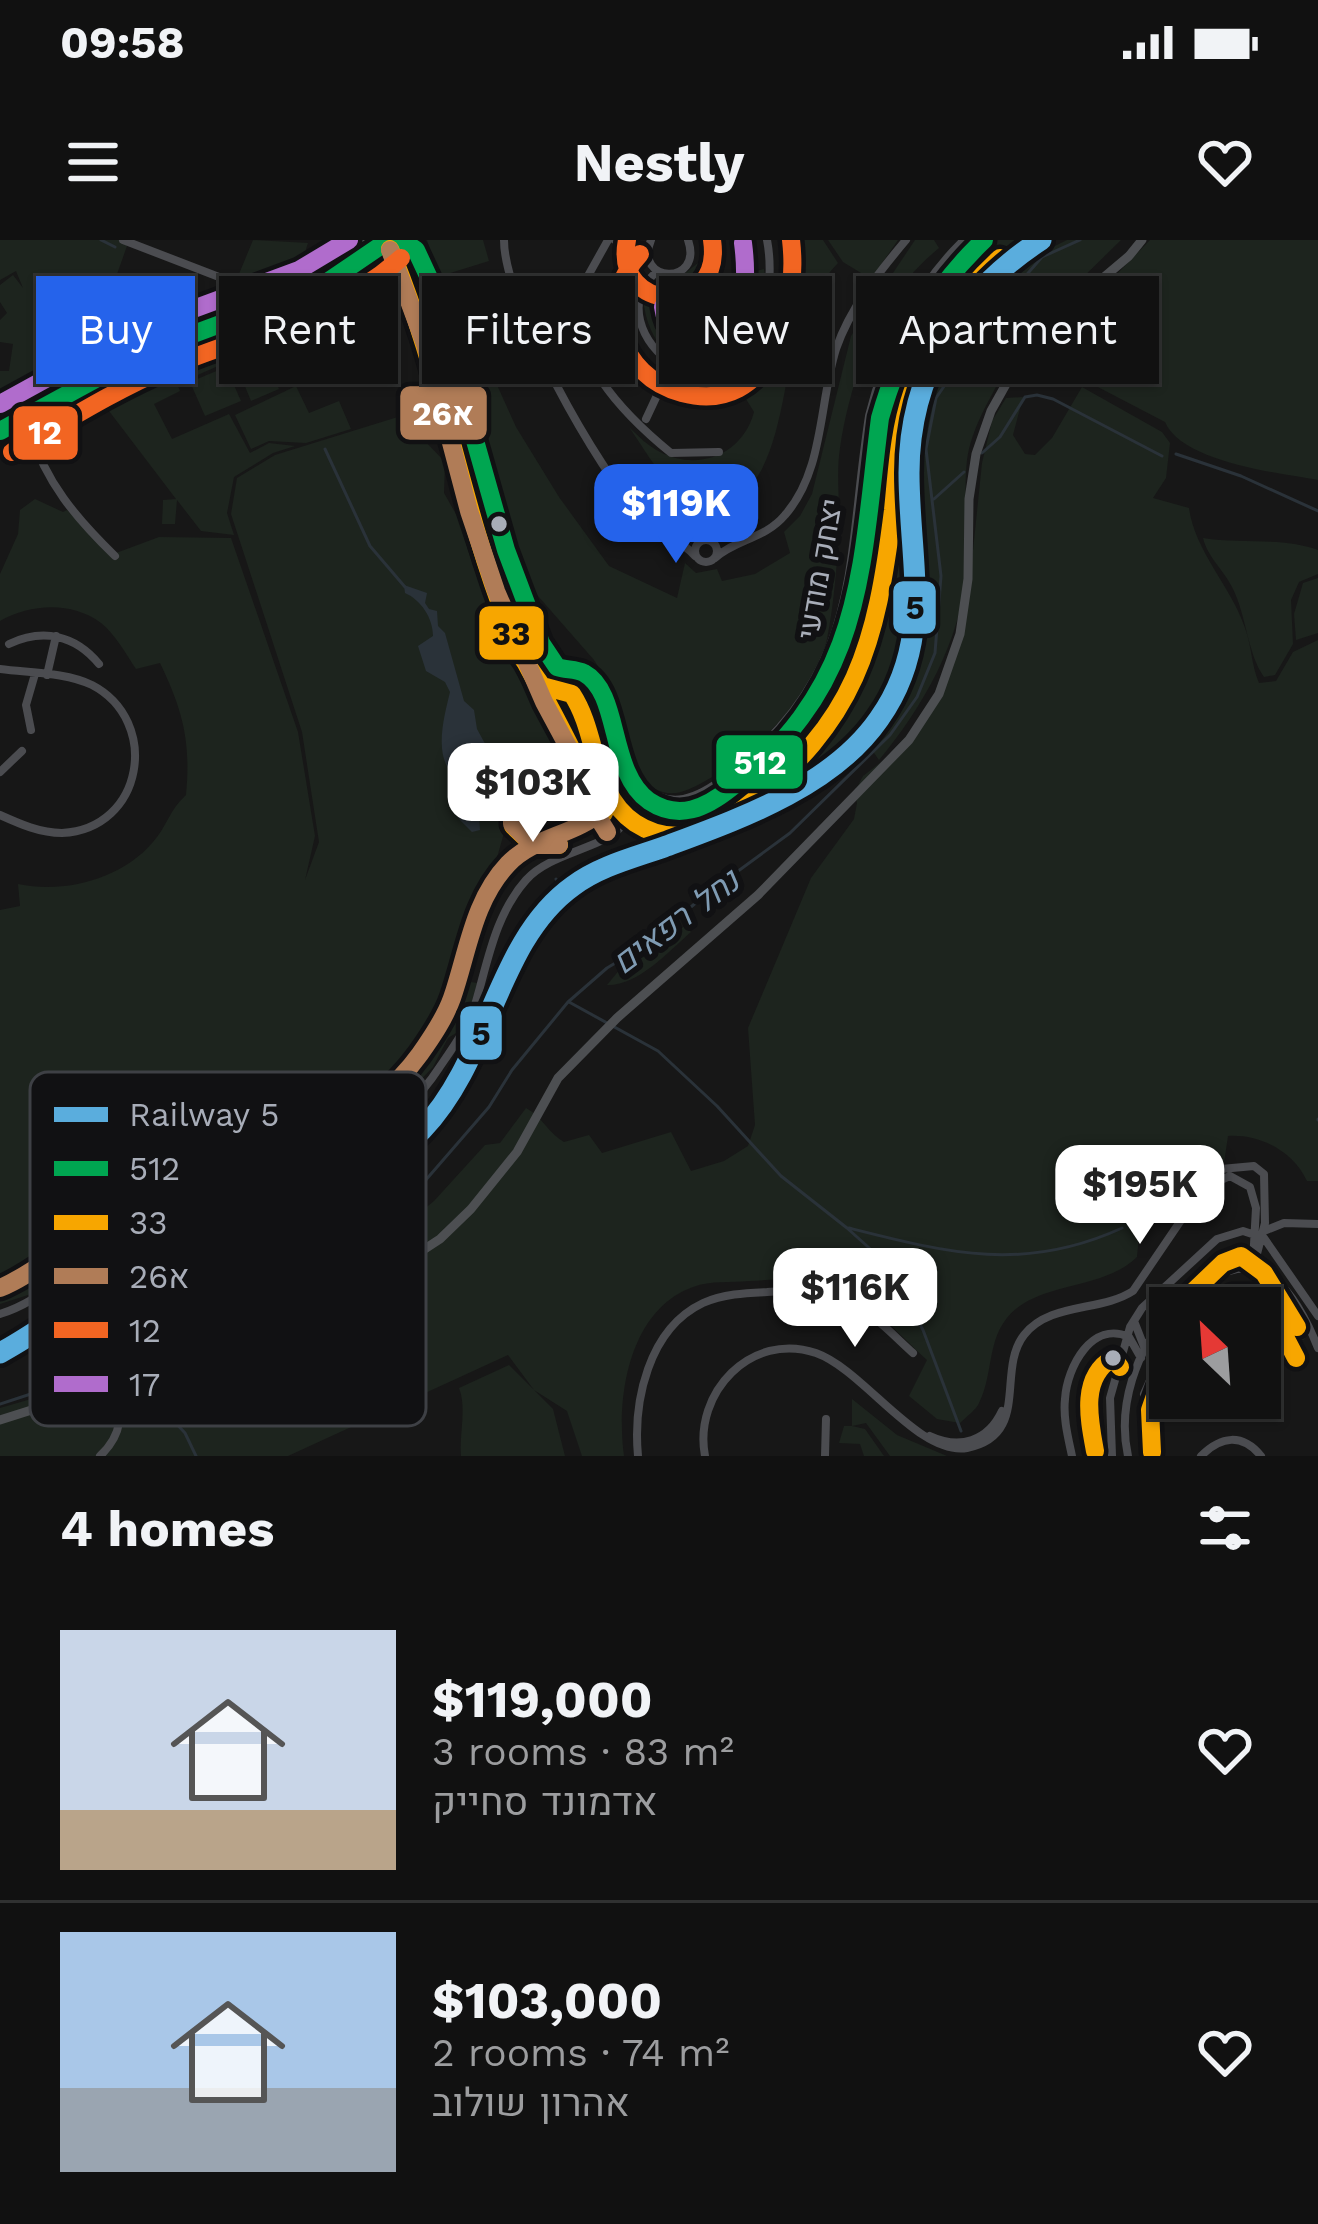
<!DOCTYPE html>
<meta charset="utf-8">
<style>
:root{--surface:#111;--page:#1a1a1a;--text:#f1f3f6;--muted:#9c9d9f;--line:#303131;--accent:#2563eb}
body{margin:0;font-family:"Work Sans",Heebo,sans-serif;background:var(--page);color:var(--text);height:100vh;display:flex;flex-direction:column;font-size:45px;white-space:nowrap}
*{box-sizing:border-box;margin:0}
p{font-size:39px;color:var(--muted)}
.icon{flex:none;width:66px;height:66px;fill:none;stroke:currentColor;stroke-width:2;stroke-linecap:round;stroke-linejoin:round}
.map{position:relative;height:1216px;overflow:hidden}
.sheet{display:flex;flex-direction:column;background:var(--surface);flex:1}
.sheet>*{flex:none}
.top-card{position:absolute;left:36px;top:36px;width:1248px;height:108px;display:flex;gap:24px}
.needle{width:78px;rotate:335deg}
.controls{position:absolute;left:1149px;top:1047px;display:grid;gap:24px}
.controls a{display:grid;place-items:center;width:132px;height:132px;border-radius:0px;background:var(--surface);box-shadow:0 3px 9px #0004,0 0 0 3px var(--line);font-size:60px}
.price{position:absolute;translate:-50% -102px;padding:0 27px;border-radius:24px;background:#fff;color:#222;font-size:39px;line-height:78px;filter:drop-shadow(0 3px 6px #0008)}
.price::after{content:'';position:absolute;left:50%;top:72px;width:36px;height:27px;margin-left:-18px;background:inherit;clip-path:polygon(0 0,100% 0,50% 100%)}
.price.active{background:var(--accent);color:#fff}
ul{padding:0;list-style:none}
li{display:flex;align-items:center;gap:36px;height:300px;padding:0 60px}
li+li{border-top:3px solid var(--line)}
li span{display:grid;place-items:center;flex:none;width:336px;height:240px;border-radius:0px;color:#555}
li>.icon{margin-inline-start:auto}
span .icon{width:144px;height:144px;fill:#fffc;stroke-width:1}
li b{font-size:51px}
h2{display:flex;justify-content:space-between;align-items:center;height:144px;padding:0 60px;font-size:51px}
.pill{padding:0 42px;border-radius:0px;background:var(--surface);box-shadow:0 3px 9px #0004,0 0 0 3px var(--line);font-size:42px;line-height:108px}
.pill.active{background:var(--accent);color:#fff}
.status{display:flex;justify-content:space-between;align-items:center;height:84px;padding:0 60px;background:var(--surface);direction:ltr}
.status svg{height:33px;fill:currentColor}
header{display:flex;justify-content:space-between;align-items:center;height:156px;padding:0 60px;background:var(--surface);font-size:54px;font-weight:700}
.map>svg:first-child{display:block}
.green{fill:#1d241e}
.water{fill:#2a3239}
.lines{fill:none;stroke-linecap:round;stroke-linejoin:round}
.stream{stroke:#2a3239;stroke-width:3}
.minor{stroke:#4b4c50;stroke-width:8}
.major{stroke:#4d4f52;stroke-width:9}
.bus-1-casing{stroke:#111113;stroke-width:27}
.bus-2-casing{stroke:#111113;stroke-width:27}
.bus-3-casing{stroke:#111113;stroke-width:27}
.bus-4-casing{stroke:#111113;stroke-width:27}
.bus-5-casing{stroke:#111113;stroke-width:27}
.bus-1{stroke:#00a651;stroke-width:18}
.bus-2{stroke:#f7a600;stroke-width:18}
.bus-3{stroke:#b07c57;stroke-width:18}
.bus-4{stroke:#f26522;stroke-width:18}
.bus-5{stroke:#b06ccc;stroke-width:18}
.rail-1-casing{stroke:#111113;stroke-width:30}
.rail-1{stroke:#5aaddd;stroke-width:21}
.bus-dot{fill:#a8adb8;stroke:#111113;stroke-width:4.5}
.labels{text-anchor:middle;stroke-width:12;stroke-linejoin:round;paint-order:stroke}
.street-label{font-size:30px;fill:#a8adb8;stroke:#111113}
.water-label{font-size:33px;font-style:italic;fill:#7f9bb3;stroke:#111113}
.key{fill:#111113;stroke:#3e4045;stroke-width:3}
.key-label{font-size:33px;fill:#a8adb8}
.line-badge{stroke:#111113;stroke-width:4.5}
.badge-label{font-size:33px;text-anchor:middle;font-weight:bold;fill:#fff}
.pale-badge-label{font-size:33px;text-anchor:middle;font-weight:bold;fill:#111}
</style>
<div class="status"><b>09:58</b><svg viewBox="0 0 49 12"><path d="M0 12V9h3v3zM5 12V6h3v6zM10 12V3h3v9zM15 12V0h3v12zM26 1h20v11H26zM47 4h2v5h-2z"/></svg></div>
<header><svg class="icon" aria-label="menu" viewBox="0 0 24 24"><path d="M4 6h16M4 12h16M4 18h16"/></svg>Nestly<svg class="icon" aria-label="heart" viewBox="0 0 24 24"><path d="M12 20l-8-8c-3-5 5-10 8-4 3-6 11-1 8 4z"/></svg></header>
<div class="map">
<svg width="1318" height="1216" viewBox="0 0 1318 1216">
<rect width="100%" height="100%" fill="#171717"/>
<path class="green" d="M 0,0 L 122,0 L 127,6 L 100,82 L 104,107 L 65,126 L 43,92 L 64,129 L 0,165 L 0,131 L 9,131 L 13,104 L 0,102 L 0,80 L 7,73 L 0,62 L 0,45 L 13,35 L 23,48 L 16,31 L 0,40 Z
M 253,0 L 308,3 L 297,37 L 261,42 L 239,34 Z
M 427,0 L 483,0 L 489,21 L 447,34 L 516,187 L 559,257 L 609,326 L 677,358 L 685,323 L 696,333 L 717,329 L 722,341 L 755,334 L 790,313 L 784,292 L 800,276 L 812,254 L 851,96 L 915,0 L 934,0 L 939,8 C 904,37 876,75 862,119 C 853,147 844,178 840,208 C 836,234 840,263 839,290 C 837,325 834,364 827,399 C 816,452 757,511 712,537 C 676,558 665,561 632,532 L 610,446 L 594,420 L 538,356 L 522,327 L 495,248 Z
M 801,0 L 823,0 L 838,23 C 821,41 808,61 799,85 C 783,130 782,252 723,262 C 676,270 652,220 629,187 C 638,196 648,206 660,212 C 699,232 743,214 754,172 L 735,141 C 787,100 798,72 785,7 Z
M 828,0 L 898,0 L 871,39 L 843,22 Z
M 993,0 L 1026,0 C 956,48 903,127 902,215 C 902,251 905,288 906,325 C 906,349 913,376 909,398 C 893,492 798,549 716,576 C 769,533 820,490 848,425 C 869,377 873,323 876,272 C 883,167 914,72 993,0 Z
M 1067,0 L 1121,0 L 1013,106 L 996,103 L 984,121 L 1002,136 C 988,162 971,190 967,220 C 963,257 969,294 966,331 C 961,401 923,467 879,520 L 867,503 C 945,432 915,343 916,252 C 917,171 942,82 1010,31 C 1027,18 1048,10 1067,0 Z
M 1150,0 L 1318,0 L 1318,240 C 1278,233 1182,222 1165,182 L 1050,122 L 1049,98 L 1053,90 L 1084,68 Z
M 391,5 L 404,6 L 417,19 L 484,253 L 469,253 L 453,210 L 428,166 L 429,133 L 392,52 L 368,46 L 353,32 Z
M 698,23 C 718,39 740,35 764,29 C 780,118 658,172 643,60 L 653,42 L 679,38 Z
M 264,77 L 261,97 L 220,115 L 225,123 L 177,144 L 180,151 L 154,164 L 172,199 L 229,174 L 250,213 L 269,203 L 295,206 L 273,213 L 234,237 L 227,273 L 234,295 L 201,291 L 177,260 L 175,284 L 162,284 L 163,260 L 176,259 L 93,150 C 148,116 202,93 264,77 Z
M 260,103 L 279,149 L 251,161 L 232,115 Z
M 226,127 L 241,161 L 205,176 L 190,142 Z
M 296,146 L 309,173 L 339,161 L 351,189 L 306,203 L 269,201 L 251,209 L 235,175 Z
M 1082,147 L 1162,192 L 1170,203 L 1166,238 L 1153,258 L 1189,268 C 1195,312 1231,346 1245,388 C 1252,407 1251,424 1259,443 L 1276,441 L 1293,412 L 1318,400 L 1318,941 L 1307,941 C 1293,911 1260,894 1228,896 L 1224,923 L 1208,928 L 1185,959 L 1169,967 L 1139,995 L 1137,1017 C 1105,1048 1051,1042 1017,1068 C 985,1093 995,1132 979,1163 C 976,1170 965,1178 960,1183 L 937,1179 L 909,1156 L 927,1120 C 898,1094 870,1059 833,1045 C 805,1035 777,1040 749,1041 C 731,1043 711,1040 693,1047 C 629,1070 616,1157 624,1216 L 582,1216 L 567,1171 L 534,1150 L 508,1115 L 288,1216 L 0,1216 L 0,1168 L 38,1157 L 159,1089 L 241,1071 L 263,1055 L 389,998 L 434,961 L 485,905 L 500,903 L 526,868 C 542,876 548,893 564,902 L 589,895 L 602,913 L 671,892 L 691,931 L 724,921 L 748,906 L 755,885 L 748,788 L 811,638 L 854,579 L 857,563 L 855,551 L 863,536 L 885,519 L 927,473 L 967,369 L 982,223 L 992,181 L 1006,158 L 1023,157 L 1013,195 L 1025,214 L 1035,215 L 1052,198 Z
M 401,176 L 445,222 L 444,253 L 618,559 L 604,572 L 556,514 L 534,527 L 513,546 L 516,551 L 496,621 L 482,642 L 464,684 L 456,725 L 465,741 L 477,743 L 472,762 L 456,793 L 448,798 L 433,827 L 408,853 L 342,906 L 223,959 L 210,960 L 207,967 L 112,998 L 28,1055 L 0,1064 L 0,670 L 20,666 L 18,644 C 64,654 122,639 153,602 C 167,586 170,569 186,555 C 191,501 183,471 160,423 L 136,429 C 126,414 115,394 101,383 C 71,361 31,364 0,381 L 0,334 L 18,294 L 20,270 L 35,259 L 63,272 L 67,270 L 116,313 L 159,297 L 231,298 L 298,492 L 315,596 L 305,640 L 319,602 L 302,492 L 231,274 L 237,238 L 275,215 Z
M 1203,298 C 1241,304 1283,297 1318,310 L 1318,334 L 1299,342 L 1291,360 L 1293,404 L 1275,435 L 1264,437 C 1247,413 1247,376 1232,347 C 1223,329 1208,318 1203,298 Z
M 1318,338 L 1318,393 L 1296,400 L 1294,374 L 1303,343 Z
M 685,686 L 691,692 C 668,712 638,746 607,745 L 625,723 Z
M 1275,1060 L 1290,1072 L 1305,1099 L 1295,1103 L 1290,1094 L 1285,1096 L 1282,1087 L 1260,1098 L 1260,1069 Z
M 509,1125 L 553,1169 L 565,1216 L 461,1216 C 459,1194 467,1168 459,1148 Z
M 852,1159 L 897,1195 L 947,1216 L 890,1216 L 866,1183 L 852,1186 L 865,1189 L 884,1216 L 864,1216 L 860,1204 L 839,1203 L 844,1186 L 852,1186 Z"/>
<path class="water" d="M 404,345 L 427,353 L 425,363 L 429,369 L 437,371 L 438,386 L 445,393 L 464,461 L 474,470 L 477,489 L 489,511 L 476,536 L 467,530 L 459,538 C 431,523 444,477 450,452 L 445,442 L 426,431 L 418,406 L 433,396 C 433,378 421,360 405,353 Z
M 469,538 L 477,539 L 489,571 L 479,576 L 480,590 L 472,592 L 459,579 L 452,559 Z"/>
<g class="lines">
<path class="stream" d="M 101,0 L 115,7
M 267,86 L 343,41
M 325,209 L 370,306 L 405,347
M 982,213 L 1000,197 L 1025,157 L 1037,155 L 1053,159 L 1162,216
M 1176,214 L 1241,236 L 1318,271
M 934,259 L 964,232
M 556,639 L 568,663
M 569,762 L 658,811 L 717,866 L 781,936 L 847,988 L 887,1024 L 923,1090 L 961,1191
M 1318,880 L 1318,879
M 849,988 C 948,1013 1024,1033 1122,988
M 102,1115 L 106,1121 L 117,1121 L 128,1128
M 146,1151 L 185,1193 L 196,1216
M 0,1164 L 46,1149 L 203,1060 L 247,1042 L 278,1044 L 369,1004 L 381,984 L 405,964 L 489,867 L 512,830 L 568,762 L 607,728 L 647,704 L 704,656 L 790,593 L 890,495 L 917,457 L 935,413 L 941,336 L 926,209 L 936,158 L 997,69 L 1042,17 L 1080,0"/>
<path class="minor" d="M 123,0 L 232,42 L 269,50
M 504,0 C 504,64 598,231 643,278 C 659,294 681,299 695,316
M 608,0 L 584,43 L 569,48 C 573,119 618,170 671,213 L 719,212
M 615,0 L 647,11
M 651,0 C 633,44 704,46 688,0
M 657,31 C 651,37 644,44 641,53 C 629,89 664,131 700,132 C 764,133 776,46 767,0
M 221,67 L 233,53 L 224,42
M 36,173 L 30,190 C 45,242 77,279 115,316
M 646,179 L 667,134
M 1,194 L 17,193 L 32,201
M695 311a11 11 0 1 1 22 0a11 11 0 1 1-22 0Z
M 715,318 C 736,299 765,299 785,275 C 824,231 819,163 836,109 C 850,68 879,32 906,0
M 9,404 C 43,388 75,395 99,424
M 554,425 C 567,433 580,427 587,434 C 625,470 605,540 658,567 C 686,581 711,563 733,546 C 855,451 853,386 872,243 C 876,210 879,176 890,144 C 909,89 940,38 984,0
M 0,429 C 29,433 65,432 92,445 C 161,481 144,589 62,593 C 40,593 20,584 0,575
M 47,435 L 56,396
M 571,456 L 585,456 L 591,443
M 31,490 L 26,465 L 35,434
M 0,532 L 22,511
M 638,545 C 671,571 697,559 727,536 C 864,429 845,331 869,176 C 885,111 916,46 964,0
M 1209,945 L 1230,936 L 1250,947 L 1256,968 L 1253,1022
M 1264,991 L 1284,983 L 1318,984
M 1175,1068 C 1244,999 1285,1025 1318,1108
M 1195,1068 L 1213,1053
M 0,1074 C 43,1061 70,1027 110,1011 C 141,998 174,989 204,977 C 219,971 231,962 245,956 C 319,924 393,899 439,828 C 452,809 468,787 475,765 C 488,721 495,675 526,640 C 559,603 642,609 625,556 C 568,464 523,370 492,265 C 466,176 452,83 412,0
M 1134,1081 L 1145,1109
M 1152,1095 L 1170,1123
M 1144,1154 L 1170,1096
M 930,1196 C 960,1210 988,1201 1002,1171
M 100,1216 C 123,1194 123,1174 114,1144
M 638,1216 C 633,1162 648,1089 703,1063 C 723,1054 745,1053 767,1052 C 796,1050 821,1049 848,1061 C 873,1073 893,1095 913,1113
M 705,1216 C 693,1153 751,1091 816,1113 C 864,1130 918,1216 967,1208 C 1031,1195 996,1131 1024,1095 C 1050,1062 1101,1072 1133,1051 L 1209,939 L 1221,929 L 1254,926 L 1264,934 L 1265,983 L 1253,1029
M 825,1216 L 826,1179
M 1072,1216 C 1068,1197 1063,1178 1065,1159 C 1067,1127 1092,1080 1129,1097 L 1141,1118
M 1112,1216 L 1110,1158 L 1130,1087 L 1142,1068 L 1217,999 L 1243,991 L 1264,998 L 1318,1076
M 1128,1216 C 1117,1166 1136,1110 1170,1073
M 1201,1216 C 1221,1196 1242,1193 1261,1216"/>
<path class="major" d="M 401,0 L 405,2
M 1026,113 L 1059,75 L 1129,16 L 1142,0
M 1042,118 L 1033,112 L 1023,115 L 1019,125 L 1022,132 L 1033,136 L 1042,130 L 1044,98
M 0,175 L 127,104 L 310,35 L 367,0
M 0,191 C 53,162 106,127 162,104 C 237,73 328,61 385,0
M 133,1138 L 247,1092 L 414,1016 L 440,999 L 471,969 L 517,912 L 558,838 L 617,778 L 758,655 L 909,500 L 939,454 L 960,394 L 968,339 L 969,259 L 976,214 L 991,171 L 1019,121
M 0,1180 L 120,1142"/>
<g class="bus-1-casing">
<path id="bus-1" d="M 401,0 L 416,10 L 429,38 L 506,310 L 541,403 L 557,427 C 565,430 576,429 584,433 C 621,453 608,532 649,561 C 679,581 706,568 732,547 C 865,443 860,332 880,178 C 900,108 931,50 984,0
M 0,191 L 145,112 L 320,47 L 389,0"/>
</g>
<g class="bus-2-casing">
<path id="bus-2" d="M 390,9 C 441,130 460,263 508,385 C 518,412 532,434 545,458 C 566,496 584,535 604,573 L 597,576 L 561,537 C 537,532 523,538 511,560 L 513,586 L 533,605 L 559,605
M 521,416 L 542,446 L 572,454 C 599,495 591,553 635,583 C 673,608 712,593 744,568 C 857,481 876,406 893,270 C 897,231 899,191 912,153 C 930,100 959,55 1000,18
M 1176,1068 L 1223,1023 L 1241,1016 L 1264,1033 L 1297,1087
M 1211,1068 L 1232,1055 L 1253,1055 L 1273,1074 L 1296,1118
M 1095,1211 C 1089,1179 1080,1137 1113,1118 L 1120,1127
M 1152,1212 L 1150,1170 L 1170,1113"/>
</g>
<g class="bus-3-casing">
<path id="bus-3" d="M 559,605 L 533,605 L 512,584 L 512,557 L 533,536 C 571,530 590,564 607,592
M 0,1048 C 34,1034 61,1007 94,992 C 202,942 347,915 420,814 C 432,797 445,778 452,758 C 468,712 473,661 508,624 C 534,596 578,595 602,570 L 544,462 L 496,351 L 469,271 L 425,104 L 390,10"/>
</g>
<g class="bus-4-casing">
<path id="bus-4" d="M 627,0 C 612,74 724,78 712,0
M 640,14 C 595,61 619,137 682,153 C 773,177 799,66 791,0
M 12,212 C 63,183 113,151 167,128 C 249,93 333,79 401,18"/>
</g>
<g class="bus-5-casing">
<path id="bus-5" d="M 674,48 L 663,67 C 666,89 679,103 700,108 C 747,100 748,41 743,3
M 0,164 L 131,92 L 299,30 L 349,0"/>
</g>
<use href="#bus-1" class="bus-1"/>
<use href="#bus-2" class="bus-2"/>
<use href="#bus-3" class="bus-3"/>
<use href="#bus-4" class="bus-4"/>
<use href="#bus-5" class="bus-5"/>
<g class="rail-1-casing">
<path id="rail-1" d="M 0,1113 C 48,1087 90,1051 139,1028 C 232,982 348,967 422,890 C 491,818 496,701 573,646 C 600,626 633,618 664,607 C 739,579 832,547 879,479 C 935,400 909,322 909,233 C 909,134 959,53 1041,0"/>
</g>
<use href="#rail-1" class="rail-1"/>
</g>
<g class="bus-dot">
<circle cx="499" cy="284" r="10"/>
<circle cx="1113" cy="1118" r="10"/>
</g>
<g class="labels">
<g class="street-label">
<text transform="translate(820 329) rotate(-80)" y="10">יצחק מודעי</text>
</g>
<g class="water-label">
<text transform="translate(675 681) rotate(-37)" y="12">נחל רפאים</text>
</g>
</g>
<rect x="30" y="832" width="396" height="354" rx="18" class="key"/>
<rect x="54" y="867" width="54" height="15" fill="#5aaddd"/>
<rect x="54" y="921" width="54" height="15" fill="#00a651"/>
<rect x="54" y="975" width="54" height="15" fill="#f7a600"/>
<rect x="54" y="1028" width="54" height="16" fill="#b07c57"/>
<rect x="54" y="1082" width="54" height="16" fill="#f26522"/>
<rect x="54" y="1136" width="54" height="16" fill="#b06ccc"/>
<g class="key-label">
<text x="129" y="886">Railway 5</text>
<text x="129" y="940">512</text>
<text x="129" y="994">33</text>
<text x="129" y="1048">26א</text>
<text x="129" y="1102">12</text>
<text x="129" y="1156">17</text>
</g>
<g class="line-badge">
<rect x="398" y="144" width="91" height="58" rx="12" fill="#b07c57"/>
<rect x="11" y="164" width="69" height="58" rx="12" fill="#f26522"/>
<rect x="891" y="339" width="47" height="57" rx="12" fill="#5aaddd"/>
<rect x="477" y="364" width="69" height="58" rx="12" fill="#f7a600"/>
<rect x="714" y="493" width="91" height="58" rx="12" fill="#00a651"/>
<rect x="458" y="764" width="46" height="58" rx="12" fill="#5aaddd"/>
</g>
<g class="badge-label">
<text x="443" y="185">26א</text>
<text x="45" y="204">12</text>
<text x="760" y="534">512</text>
</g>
<g class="pale-badge-label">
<text x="915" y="379">5</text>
<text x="511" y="405">33</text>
<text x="481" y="805">5</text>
</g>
</svg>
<div class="controls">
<a><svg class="needle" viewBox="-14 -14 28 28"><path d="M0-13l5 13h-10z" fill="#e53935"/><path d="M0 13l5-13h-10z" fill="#9c9d9f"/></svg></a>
</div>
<b class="price active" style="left:676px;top:326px">$119K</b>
<b class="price" style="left:533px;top:605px">$103K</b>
<b class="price" style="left:1140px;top:1007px">$195K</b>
<b class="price" style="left:855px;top:1110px">$116K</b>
<div class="top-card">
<a class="pill active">Buy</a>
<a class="pill">Rent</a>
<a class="pill">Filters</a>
<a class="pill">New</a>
<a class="pill">Apartment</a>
</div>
</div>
<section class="sheet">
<h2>4 homes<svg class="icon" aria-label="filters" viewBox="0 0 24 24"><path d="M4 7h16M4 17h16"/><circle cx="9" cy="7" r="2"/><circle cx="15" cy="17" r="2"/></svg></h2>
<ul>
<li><span style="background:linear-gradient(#c9d6e8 75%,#b9a48a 0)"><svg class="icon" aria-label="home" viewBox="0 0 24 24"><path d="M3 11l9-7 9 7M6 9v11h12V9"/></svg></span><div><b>$119,000</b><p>3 rooms · 83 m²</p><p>אדמונד סחייק</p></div><svg class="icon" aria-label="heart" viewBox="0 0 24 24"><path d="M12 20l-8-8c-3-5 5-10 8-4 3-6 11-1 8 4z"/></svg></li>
<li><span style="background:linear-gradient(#a9c7e8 65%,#9aa5b1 0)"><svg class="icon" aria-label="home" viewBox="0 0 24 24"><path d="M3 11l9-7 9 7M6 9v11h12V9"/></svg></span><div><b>$103,000</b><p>2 rooms · 74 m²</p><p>אהרון שולוב</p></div><svg class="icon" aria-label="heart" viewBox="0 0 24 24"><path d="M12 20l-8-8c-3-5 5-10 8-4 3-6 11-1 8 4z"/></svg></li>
</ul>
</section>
